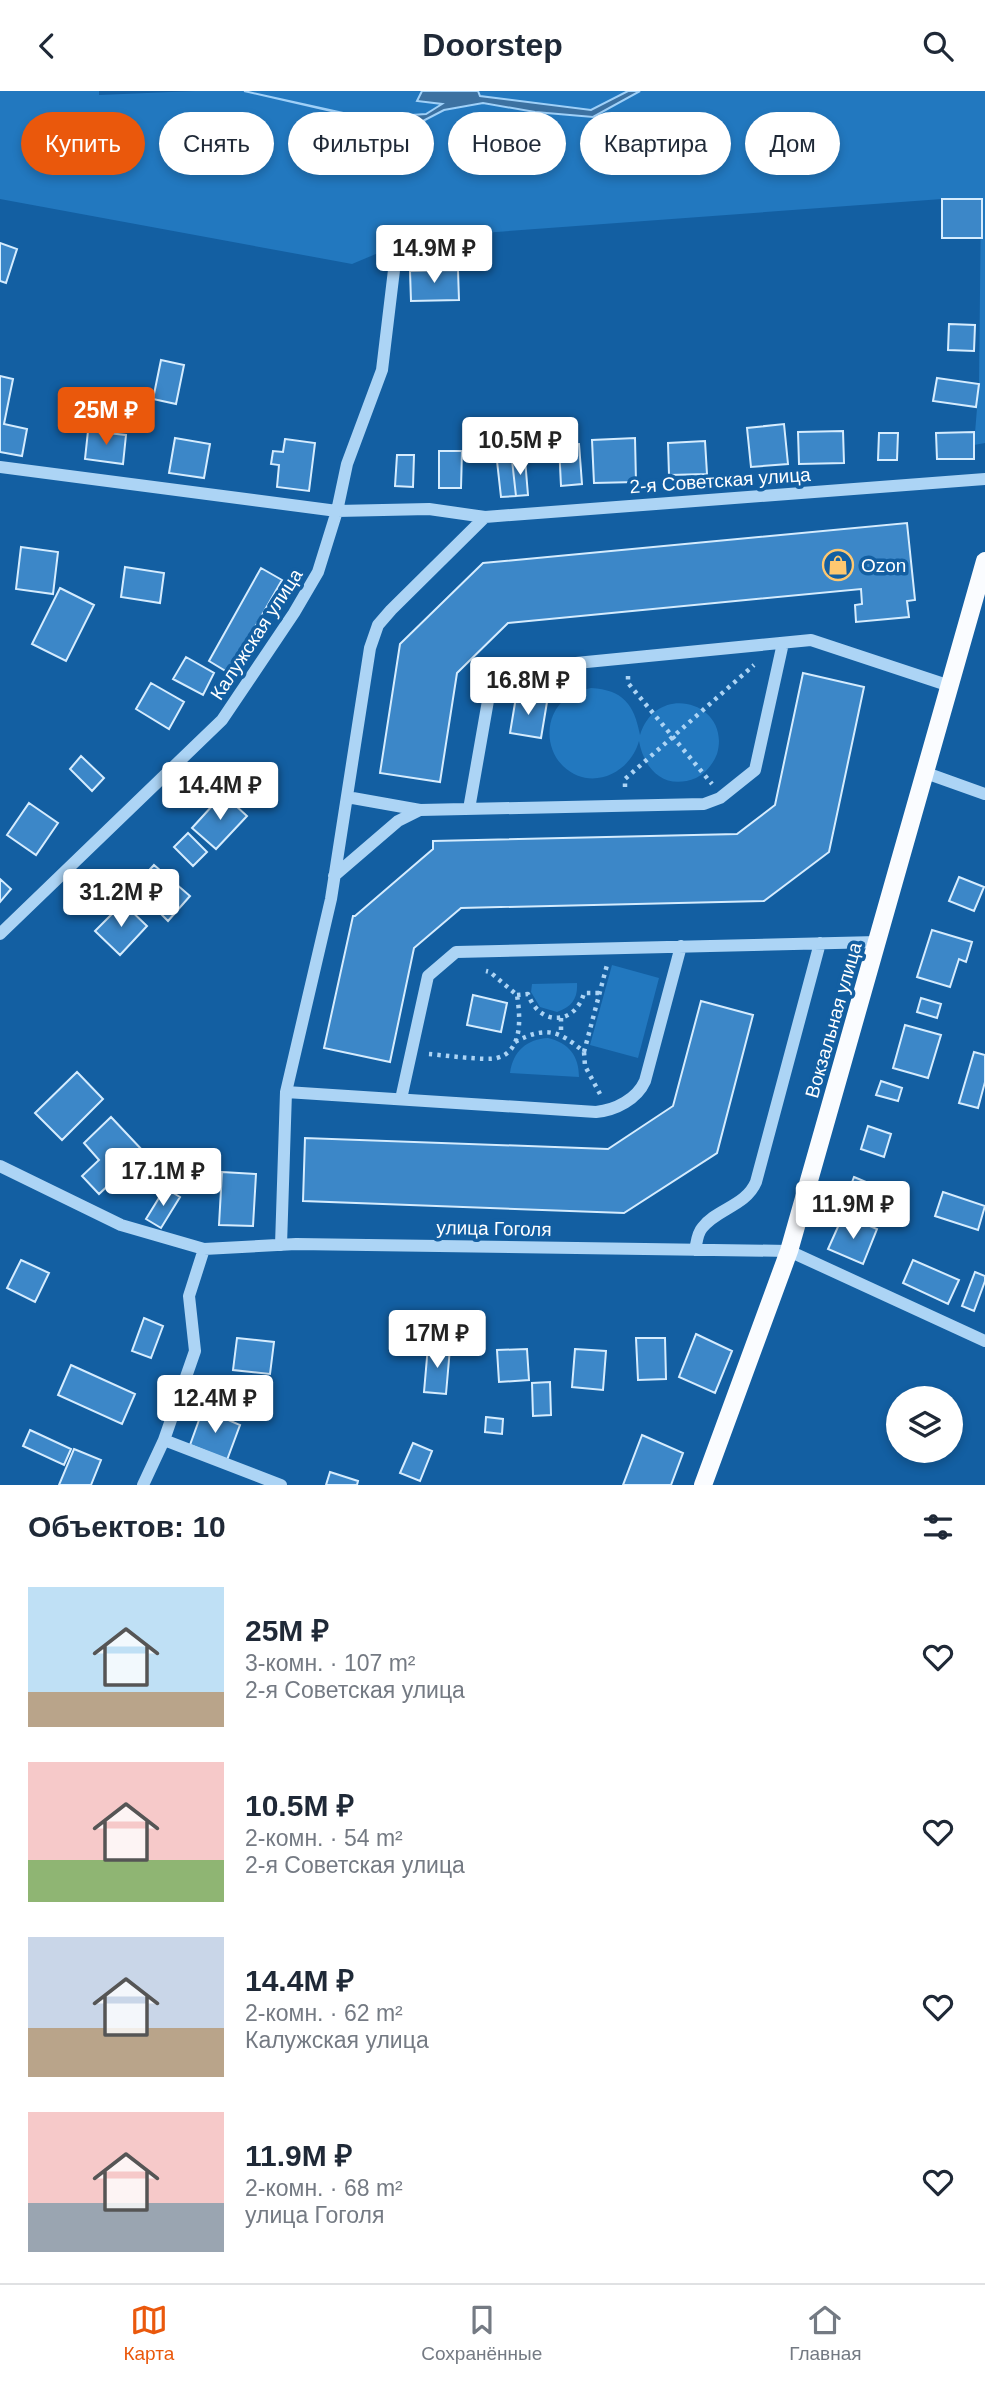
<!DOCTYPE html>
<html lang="ru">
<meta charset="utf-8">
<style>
:root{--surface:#fff;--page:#f2f2f3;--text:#1f2937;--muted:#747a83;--line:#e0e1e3;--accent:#ea580c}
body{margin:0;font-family:Arial,sans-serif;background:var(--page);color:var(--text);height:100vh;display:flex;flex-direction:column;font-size:26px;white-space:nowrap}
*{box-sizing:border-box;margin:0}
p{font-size:23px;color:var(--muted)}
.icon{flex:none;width:38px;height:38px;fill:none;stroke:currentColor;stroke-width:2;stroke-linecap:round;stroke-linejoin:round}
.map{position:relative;height:1394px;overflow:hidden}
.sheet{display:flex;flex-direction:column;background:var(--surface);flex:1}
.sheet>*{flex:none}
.guide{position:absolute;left:21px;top:21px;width:943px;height:63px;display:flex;gap:14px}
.buttons{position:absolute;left:886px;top:1295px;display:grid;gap:14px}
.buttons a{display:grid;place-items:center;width:77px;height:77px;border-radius:50%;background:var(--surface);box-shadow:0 4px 10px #0003;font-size:35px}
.price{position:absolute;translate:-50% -60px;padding:0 16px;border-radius:7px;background:#fff;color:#222;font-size:23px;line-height:46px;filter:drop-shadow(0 2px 4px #0008)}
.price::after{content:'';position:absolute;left:50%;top:42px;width:21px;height:16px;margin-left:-10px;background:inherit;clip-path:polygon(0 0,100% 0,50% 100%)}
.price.selected{background:var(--accent);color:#fff}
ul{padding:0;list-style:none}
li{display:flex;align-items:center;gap:21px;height:175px;padding:0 28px}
li span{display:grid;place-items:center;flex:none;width:196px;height:140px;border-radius:0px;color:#555}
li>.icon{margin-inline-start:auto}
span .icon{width:84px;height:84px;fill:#fffc;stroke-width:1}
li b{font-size:30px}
h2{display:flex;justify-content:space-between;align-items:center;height:84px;padding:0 28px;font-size:30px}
.chip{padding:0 24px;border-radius:32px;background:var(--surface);box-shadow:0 4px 10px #0003;font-size:24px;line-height:63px}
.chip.selected{background:var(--accent);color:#fff}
header{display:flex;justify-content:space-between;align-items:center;height:91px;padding:0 28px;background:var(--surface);font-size:32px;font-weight:600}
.dock{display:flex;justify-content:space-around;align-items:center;height:98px;border-top:2px solid var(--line);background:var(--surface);font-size:19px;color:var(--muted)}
.dock a{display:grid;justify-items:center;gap:4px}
.dock .selected{color:var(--accent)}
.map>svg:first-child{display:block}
.green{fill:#2278bf}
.water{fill:#3c71a1;stroke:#9fd0f8;stroke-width:2}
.building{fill:#3c87c8;stroke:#d5ecfe;stroke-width:2}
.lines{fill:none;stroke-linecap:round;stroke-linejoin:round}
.path{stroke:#acd4f5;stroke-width:4.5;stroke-dasharray:3.5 5;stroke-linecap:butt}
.minor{stroke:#acd4f5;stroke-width:12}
.major{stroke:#fafcff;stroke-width:18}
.labels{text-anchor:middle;stroke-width:7;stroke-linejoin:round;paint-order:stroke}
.street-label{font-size:19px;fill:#fff;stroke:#135fa2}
.poi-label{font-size:19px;fill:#fff;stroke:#135fa2;text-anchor:start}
</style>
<header><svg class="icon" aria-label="back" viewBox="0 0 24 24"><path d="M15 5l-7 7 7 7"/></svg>Doorstep<svg class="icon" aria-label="search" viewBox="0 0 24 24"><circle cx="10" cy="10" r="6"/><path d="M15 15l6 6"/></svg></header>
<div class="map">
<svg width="985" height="1394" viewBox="0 0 985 1394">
<rect width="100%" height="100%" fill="#135fa2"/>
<path class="green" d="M 0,0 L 99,0 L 99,4 L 195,0 L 985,0 L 985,352 L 974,354 L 979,293 L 981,108 L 942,108 L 414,147 L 352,173 L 0,108 Z
M 591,597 C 623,599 634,613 640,644 C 657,589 732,612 717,663 C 713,673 706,682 696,687 C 664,700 644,678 639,650 C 630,683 590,701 563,675 C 544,656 545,624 566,607 C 573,601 582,599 591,597 Z
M 612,874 L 659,887 L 638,967 L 590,954 Z
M 577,892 C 578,907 572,916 557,921 L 540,916 L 531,901 L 532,893 Z
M 548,947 C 569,952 579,965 579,986 L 510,982 C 513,960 527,948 548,947 Z"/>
<path class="water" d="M 244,0 L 366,27 L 426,23 L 442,13 L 417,10 L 422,0 L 478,0 L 480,5 L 591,19 L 628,0 L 640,0 L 593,26 L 535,21 L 483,12 L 444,19 L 421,31 L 387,39 L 366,28 Z"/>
<path class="building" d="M 942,108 L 982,108 L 982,147 L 942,147 Z
M 0,152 L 17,158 L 6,192 L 0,190 Z
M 458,179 L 459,209 L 411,210 L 410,180 Z
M 949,233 L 975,234 L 974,260 L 948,259 Z
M 161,269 L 184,274 L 176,313 L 153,308 Z
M 0,285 L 13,288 L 4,333 L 27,338 L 22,365 L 0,361 Z
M 937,287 L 979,293 L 976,316 L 933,310 Z
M 784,333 L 788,373 L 751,376 L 747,337 Z
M 88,340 L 126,344 L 123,373 L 85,368 Z
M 843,340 L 844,372 L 799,373 L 798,341 Z
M 974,341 L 974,368 L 937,368 L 936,342 Z
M 879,342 L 898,342 L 897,369 L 878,369 Z
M 175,347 L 210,353 L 204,387 L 169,382 Z
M 635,347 L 636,391 L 594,392 L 592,349 Z
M 285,348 L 315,352 L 309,400 L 277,396 L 279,374 L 271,373 L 273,360 L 283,361 Z
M 705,350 L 707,383 L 669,384 L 668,352 Z
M 579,353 L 582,393 L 561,395 L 559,354 Z
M 439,360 L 462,360 L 461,397 L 439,397 Z
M 397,364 L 414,364 L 413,396 L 395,395 Z
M 525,368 L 528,404 L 516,405 L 512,369 Z
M 512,369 L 516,405 L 501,406 L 497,370 Z
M 907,432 L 915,509 L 907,510 L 909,526 L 856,531 L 855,514 L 862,513 L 861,498 L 508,532 L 457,582 L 440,691 L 380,682 L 400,553 L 483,472 Z
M 21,456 L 58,461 L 53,503 L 16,498 Z
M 125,476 L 164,482 L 160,512 L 121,506 Z
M 261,477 L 282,489 L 229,582 L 209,570 Z
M 60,497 L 94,514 L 66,570 L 32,553 Z
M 186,566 L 214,582 L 203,604 L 173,588 Z
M 803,582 L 864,596 L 829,761 L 764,810 L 461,817 L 414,857 L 390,971 L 324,957 L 353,825 L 355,825 L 433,758 L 433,750 L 737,743 L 775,714 Z
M 151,592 L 184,611 L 169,638 L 136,618 Z
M 516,606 L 547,611 L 541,647 L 510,642 Z
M 81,665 L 104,687 L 92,700 L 70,678 Z
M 223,703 L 247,725 L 216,758 L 192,737 Z
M 29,712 L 58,732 L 36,764 L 7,744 Z
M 188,742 L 207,761 L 193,775 L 174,756 Z
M 154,774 L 190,805 L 168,830 L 159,821 L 167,812 L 140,789 Z
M 959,786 L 984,796 L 974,820 L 949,810 Z
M 0,788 L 11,798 L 0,811 Z
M 123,812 L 147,835 L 120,864 L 95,840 Z
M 932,839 L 972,851 L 966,871 L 959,868 L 950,896 L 917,886 Z
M 473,904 L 507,912 L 501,941 L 467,934 Z
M 921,907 L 941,913 L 937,927 L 917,921 Z
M 701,910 L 753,924 L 717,1062 L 624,1122 L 303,1110 L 305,1047 L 608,1058 L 673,1015 Z
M 905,934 L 941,944 L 928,987 L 893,977 Z
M 974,961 L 985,964 L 985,991 L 978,1017 L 959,1012 Z
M 77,981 L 103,1008 L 62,1049 L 35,1022 Z
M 881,990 L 902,997 L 898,1010 L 876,1004 Z
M 111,1026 L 144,1061 L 99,1103 L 82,1085 L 99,1069 L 84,1052 Z
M 868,1035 L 891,1043 L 884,1066 L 861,1058 Z
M 222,1081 L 256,1083 L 253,1135 L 219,1134 Z
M 854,1086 L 890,1101 L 881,1121 L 846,1107 Z
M 165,1097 L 180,1106 L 161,1137 L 146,1128 Z
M 943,1101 L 985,1115 L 978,1139 L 935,1125 Z
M 841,1129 L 856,1135 L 858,1130 L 877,1138 L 863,1173 L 828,1158 Z
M 21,1169 L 49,1182 L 35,1211 L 7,1197 Z
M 913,1169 L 959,1189 L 948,1213 L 903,1192 Z
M 975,1181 L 985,1185 L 985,1190 L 974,1220 L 962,1215 Z
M 144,1227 L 163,1235 L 151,1267 L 132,1260 Z
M 696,1243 L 732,1260 L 715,1302 L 679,1286 Z
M 237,1247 L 274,1251 L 270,1283 L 233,1279 Z
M 636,1247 L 665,1247 L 666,1288 L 638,1289 Z
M 428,1255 L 450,1257 L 446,1303 L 424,1301 Z
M 527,1258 L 529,1289 L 499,1291 L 497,1259 Z
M 575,1258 L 606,1260 L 603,1299 L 572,1296 Z
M 71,1274 L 135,1303 L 122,1333 L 58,1304 Z
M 550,1291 L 551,1324 L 533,1325 L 532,1292 Z
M 203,1318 L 240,1334 L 227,1369 L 190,1354 Z
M 486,1326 L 503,1328 L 502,1343 L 485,1341 Z
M 30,1339 L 71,1358 L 64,1374 L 23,1355 Z
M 642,1344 L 683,1362 L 671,1394 L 623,1394 Z
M 413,1352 L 432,1360 L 420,1390 L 400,1382 Z
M 74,1358 L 101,1369 L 91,1394 L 59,1394 Z
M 330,1381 L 358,1390 L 357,1394 L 326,1394 Z"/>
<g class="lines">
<path class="path" d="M 628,585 L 628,592 L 712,693
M 625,696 L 625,688 L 754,574
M 517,904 L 528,903 C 539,935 575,935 584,902 L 599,902
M 561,927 L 561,944
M 515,951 C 545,935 559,939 584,961 L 585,975 L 600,1003
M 584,961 L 607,874
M 429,963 C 442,964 487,970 497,967 C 524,960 520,924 517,904 L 490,881 L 486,880"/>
<path class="minor" d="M 0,376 L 337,420 L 429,418 L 485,426 L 985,388
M 926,682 L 985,703
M 347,706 L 420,719 L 704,713 L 720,707 L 755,679 L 783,552
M 469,718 L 489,604 L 515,578 L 811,549 L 950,595
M 334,785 L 398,730 L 420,719
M 0,843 L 222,629 L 294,522 L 318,481 L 337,420 L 347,373 L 382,279 L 394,179
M 286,1001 L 596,1021 C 616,1019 637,1008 645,990 L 681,855
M 401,1008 L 428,885 L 456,861 L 877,851
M 0,1075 L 121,1134 L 204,1158 L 296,1153 L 789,1160 L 985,1250
M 281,1154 L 286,1001 L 331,808 L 370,557 L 378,534 L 391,519 L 485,426
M 695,1159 C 697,1151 697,1143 702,1137 C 716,1118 746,1115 756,1091 L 820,852
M 164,1349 L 281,1394
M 143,1394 L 164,1349 L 195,1260 L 189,1205 L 204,1158"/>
<path class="major" d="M 703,1394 L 789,1160 L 985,470"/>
</g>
<defs>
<g id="shop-ring" transform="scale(1.575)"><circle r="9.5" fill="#135fa2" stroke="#ffc870" stroke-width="1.5"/><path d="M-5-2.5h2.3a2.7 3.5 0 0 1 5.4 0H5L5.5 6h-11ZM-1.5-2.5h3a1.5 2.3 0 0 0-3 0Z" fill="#ffc870"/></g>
</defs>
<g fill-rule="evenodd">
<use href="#shop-ring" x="838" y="474"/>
</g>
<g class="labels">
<g class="street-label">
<text transform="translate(720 389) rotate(-4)" y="7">2-я Советская улица</text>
<text transform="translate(256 543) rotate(-57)" y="7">Калужская улица</text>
<text transform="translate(833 929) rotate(-74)" y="7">Вокзальная улица</text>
<text transform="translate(494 1137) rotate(1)" y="7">улица Гоголя</text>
</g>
<g class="poi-label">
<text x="861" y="481">Ozon</text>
</g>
</g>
</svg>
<div class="buttons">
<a><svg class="icon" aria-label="layers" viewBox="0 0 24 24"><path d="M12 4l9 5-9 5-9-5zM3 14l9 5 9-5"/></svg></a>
</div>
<b class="price" style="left:434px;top:194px">14.9M ₽</b>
<b class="price selected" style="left:106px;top:356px">25M ₽</b>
<b class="price" style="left:520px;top:386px">10.5M ₽</b>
<b class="price" style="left:528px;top:626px">16.8M ₽</b>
<b class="price" style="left:220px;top:731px">14.4M ₽</b>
<b class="price" style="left:121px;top:838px">31.2M ₽</b>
<b class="price" style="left:163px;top:1117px">17.1M ₽</b>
<b class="price" style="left:853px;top:1150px">11.9M ₽</b>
<b class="price" style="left:437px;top:1279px">17M ₽</b>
<b class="price" style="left:215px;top:1344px">12.4M ₽</b>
<div class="guide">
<a class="chip selected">Купить</a>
<a class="chip">Снять</a>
<a class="chip">Фильтры</a>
<a class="chip">Новое</a>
<a class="chip">Квартира</a>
<a class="chip">Дом</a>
</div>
</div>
<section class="sheet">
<h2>Объектов: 10<svg class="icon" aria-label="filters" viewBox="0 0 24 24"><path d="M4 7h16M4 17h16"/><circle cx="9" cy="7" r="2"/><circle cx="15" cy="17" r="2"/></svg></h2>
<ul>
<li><span style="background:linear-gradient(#bfe0f5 75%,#b9a48a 0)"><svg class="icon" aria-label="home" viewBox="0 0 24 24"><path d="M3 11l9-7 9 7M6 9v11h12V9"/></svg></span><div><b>25M ₽</b><p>3-комн. · 107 m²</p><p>2-я Советская улица</p></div><svg class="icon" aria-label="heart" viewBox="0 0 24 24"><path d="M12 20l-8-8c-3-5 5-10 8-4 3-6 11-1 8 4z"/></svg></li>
<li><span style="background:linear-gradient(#f6c9c9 70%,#8fb573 0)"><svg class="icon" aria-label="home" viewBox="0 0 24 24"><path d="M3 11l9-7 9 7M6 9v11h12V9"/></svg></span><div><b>10.5M ₽</b><p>2-комн. · 54 m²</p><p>2-я Советская улица</p></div><svg class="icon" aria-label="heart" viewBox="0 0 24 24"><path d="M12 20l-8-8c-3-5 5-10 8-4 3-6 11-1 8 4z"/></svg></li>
<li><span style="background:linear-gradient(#c9d6e8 65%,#b9a48a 0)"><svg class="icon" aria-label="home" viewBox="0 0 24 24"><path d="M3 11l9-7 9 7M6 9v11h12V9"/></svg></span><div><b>14.4M ₽</b><p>2-комн. · 62 m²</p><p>Калужская улица</p></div><svg class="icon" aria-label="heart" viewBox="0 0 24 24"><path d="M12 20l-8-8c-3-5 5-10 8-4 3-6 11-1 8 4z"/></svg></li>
<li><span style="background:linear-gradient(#f6c9c9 65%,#9aa5b1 0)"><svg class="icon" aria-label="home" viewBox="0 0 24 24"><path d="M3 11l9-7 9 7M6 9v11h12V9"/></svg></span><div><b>11.9M ₽</b><p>2-комн. · 68 m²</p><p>улица Гоголя</p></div><svg class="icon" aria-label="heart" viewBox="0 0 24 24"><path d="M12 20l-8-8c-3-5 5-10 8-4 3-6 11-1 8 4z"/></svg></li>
</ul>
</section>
<nav class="dock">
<a class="selected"><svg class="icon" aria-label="map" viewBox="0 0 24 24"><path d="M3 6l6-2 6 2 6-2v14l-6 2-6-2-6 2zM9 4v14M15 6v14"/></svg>Карта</a>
<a><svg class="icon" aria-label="saved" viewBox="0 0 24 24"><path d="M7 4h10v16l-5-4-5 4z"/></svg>Сохранённые</a>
<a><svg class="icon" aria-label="home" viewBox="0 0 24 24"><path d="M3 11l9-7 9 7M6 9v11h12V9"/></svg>Главная</a>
</nav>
